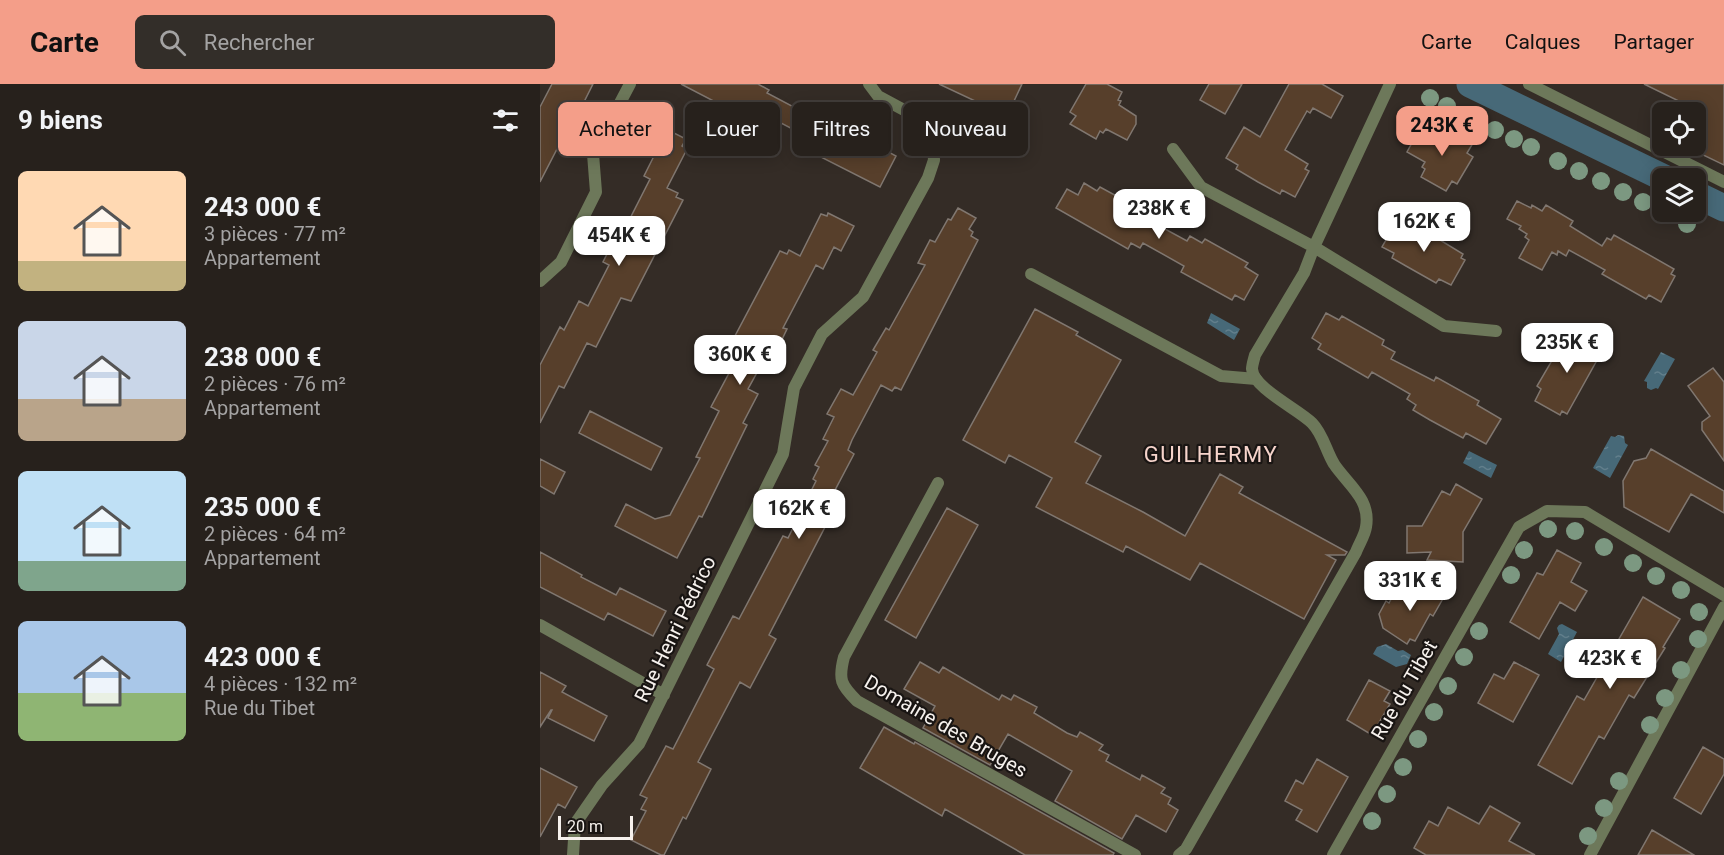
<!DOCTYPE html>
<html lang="fr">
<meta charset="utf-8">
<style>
:root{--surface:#27211c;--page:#332e29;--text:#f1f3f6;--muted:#a4a3a3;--line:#433e3b;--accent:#f49e89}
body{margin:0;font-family:Roboto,sans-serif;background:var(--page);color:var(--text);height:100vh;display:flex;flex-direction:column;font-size:22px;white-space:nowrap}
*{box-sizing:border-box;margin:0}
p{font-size:20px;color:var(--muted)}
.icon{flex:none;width:33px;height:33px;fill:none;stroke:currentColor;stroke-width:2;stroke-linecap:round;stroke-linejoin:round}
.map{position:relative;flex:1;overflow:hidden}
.details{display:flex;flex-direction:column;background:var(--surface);width:540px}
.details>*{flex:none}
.top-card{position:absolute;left:18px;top:18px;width:570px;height:54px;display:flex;gap:12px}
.tools{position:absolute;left:1112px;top:18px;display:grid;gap:12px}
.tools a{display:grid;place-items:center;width:54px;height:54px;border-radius:9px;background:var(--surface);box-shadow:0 3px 15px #0003,0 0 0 2px var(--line);font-size:30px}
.scale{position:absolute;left:18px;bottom:15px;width:75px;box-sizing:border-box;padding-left:6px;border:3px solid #f6f1ed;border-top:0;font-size:16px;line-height:21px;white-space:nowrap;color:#f6f1ed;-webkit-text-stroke:4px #191513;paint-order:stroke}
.price{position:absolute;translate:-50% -51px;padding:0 14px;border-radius:12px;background:#fff;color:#222;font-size:20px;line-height:39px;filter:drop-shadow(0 2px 3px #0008)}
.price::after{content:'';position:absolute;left:50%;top:36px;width:18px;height:14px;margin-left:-9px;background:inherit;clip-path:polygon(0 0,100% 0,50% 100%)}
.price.active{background:var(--accent);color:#111}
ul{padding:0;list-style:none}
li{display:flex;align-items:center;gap:18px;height:150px;padding:0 18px}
li span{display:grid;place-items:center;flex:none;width:168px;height:120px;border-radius:9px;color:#555}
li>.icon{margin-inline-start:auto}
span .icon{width:72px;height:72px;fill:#fffc;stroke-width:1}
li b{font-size:26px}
h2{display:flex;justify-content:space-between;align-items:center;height:72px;padding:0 18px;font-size:26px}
.tag{padding:0 21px;border-radius:9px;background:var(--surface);box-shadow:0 3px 15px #0003,0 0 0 2px var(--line);font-size:21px;line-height:54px}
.tag.active{background:var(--accent);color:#111}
header{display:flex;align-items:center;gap:36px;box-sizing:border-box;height:84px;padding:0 30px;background:var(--accent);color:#111}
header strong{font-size:28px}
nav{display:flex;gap:33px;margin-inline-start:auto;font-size:21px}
.search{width:420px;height:54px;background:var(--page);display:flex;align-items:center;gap:15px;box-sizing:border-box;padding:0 21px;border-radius:9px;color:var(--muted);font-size:22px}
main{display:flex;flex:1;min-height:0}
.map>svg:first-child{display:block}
.water{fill:url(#water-ripples)}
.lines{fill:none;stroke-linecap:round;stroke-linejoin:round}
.canal{stroke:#476978;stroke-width:27}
.building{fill:#573f2b;stroke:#807770;stroke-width:1.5}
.lane{stroke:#6d785a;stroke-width:12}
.street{stroke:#6d785a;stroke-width:12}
.tree{fill:#7c9881}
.labels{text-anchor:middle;stroke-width:4.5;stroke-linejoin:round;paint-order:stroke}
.street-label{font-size:20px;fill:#f6f1ed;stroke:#191513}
.quarter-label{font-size:22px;letter-spacing:1.5px;fill:#f6d4cb;stroke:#191513}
</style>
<header>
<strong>Carte</strong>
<div class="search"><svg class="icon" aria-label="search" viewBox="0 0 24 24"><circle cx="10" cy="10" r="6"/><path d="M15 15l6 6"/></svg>Rechercher</div>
<nav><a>Carte</a><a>Calques</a><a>Partager</a></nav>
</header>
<main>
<section class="details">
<h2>9 biens<svg class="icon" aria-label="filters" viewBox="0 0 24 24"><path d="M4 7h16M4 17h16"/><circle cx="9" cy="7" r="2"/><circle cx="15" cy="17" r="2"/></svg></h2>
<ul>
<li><span style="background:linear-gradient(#ffd9b3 75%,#c2b280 0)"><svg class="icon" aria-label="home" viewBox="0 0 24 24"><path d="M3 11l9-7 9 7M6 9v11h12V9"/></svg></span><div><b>243 000 €</b><p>3 pièces · 77 m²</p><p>Appartement</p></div></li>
<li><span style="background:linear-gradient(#c9d6e8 65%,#b9a48a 0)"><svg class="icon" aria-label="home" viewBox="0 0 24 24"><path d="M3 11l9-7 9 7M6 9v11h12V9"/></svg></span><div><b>238 000 €</b><p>2 pièces · 76 m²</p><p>Appartement</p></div></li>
<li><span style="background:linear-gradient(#bfe0f5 75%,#7fa58c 0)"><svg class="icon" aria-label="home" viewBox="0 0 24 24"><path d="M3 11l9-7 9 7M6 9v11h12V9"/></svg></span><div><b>235 000 €</b><p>2 pièces · 64 m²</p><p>Appartement</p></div></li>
<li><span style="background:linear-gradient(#a9c7e8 60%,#8fb573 0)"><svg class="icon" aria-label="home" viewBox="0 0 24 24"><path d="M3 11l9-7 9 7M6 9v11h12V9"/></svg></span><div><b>423 000 €</b><p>4 pièces · 132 m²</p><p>Rue du Tibet</p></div></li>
</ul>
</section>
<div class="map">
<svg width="1184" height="771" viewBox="0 0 1184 771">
<defs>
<pattern id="water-ripples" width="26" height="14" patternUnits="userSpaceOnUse" patternTransform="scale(1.5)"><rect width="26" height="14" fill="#476978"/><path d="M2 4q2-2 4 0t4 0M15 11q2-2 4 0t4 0" fill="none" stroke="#627f8c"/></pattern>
</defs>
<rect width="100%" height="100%" fill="#342c26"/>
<path class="water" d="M 671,229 L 700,245 L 694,256 L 667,239 Z
M 1121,268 L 1135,275 L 1118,305 L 1116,304 L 1111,306 L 1107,304 L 1107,298 L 1104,297 Z
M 1078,351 L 1084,352 L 1085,359 L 1088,361 L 1070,394 L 1053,384 L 1071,352 L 1075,353 Z
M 929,367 L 957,381 L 951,394 L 923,379 Z
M 1022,540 L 1037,548 L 1021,578 L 1008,570 L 1019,550 L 1017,544 L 1019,541 Z
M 846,560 L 858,567 L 863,566 L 871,571 L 867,580 L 856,583 L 833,570 L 837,563 Z"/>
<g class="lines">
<path class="canal" d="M 930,0 L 1124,94
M 1155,110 L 1184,124"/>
</g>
<path class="building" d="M 12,0 L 53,0 L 45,16 L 49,18 L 37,41 L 31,38 L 0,98 L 0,23 Z
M 141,0 L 218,0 L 229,6 L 227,9 L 280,37 L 282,33 L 305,45 L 308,41 L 319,46 L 330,53 L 328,57 L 356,72 L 340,103 L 269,67 L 272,60 L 268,58 L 270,54 L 218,27 L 216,31 L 211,28 L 208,35 Z
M 399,0 L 482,0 L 467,32 Z
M 546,0 L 567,0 L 582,8 L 578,16 L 581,17 L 579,21 L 596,32 L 596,40 L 587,56 L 566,45 L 563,49 L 560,47 L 556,55 L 530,40 L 536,32 L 530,28 Z
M 669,0 L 702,0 L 685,30 L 660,16 Z
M 749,0 L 782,0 L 803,12 L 791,34 L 773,24 L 770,29 L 767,27 L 745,66 L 768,80 L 765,85 L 769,87 L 755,113 L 742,106 L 740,110 L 718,98 L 696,85 L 698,81 L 686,74 L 704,43 L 720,53 Z
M 1104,0 L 1184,0 L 1184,81 L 1155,67 L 1155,28 L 1139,28 L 1145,20 Z
M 120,42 L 146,55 L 142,62 L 147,65 L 127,104 L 138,109 L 136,113 L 143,116 L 91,217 L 81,214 L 56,263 L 47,259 L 24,304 L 19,302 L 0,339 L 0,281 L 20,243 L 24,246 L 39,217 L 48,222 L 69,181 L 63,178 L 74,156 L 78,158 L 110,95 L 104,92 L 115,70 L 108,67 Z
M 908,45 L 933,59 L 927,69 L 933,73 L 917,100 L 912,97 L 906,107 L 881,93 L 885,85 L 882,83 L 885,78 L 867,68 L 879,46 L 901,58 Z
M 544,99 L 557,107 L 560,103 L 604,127 L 601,132 L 647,157 L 650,152 L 662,159 L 665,155 L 708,179 L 705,183 L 718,191 L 704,216 L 695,211 L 692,216 L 641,188 L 644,182 L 603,159 L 600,164 L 591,159 L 588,165 L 516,124 L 527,105 L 538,111 Z
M 977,117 L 991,124 L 992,121 L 1002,127 L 1006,121 L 1033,137 L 1030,142 L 1062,162 L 1067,154 L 1071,156 L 1074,151 L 1134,185 L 1131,190 L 1135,192 L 1121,218 L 1109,211 L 1106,215 L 1062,190 L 1065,186 L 1029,166 L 1026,172 L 1018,167 L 1017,171 L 1012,168 L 1002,186 L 979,174 L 989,156 L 985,153 L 987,150 L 979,145 L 981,142 L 967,135 Z
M 418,124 L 436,134 L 429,145 L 433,148 L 431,152 L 438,156 L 361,306 L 355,303 L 352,307 L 341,301 L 312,356 L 308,366 L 314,370 L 284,427 L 287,429 L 281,441 L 285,443 L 229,551 L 236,555 L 210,604 L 200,598 L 158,678 L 171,685 L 146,735 L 143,733 L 124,771 L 121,771 L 91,756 L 106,727 L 101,725 L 107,714 L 100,711 L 126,662 L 133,665 L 174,585 L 167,581 L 193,532 L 199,535 L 243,452 L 248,454 L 276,397 L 273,395 L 279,383 L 275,381 L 288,357 L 283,355 L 294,333 L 287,330 L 301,305 L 313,311 L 337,268 L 333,266 L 346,244 L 349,246 L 385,181 L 378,179 L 390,156 L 395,158 L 408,135 L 411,136 Z
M 288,129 L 314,142 L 301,167 L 294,163 L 283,185 L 276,181 L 243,244 L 247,245 L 236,268 L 230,265 L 208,305 L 218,310 L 203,339 L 207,341 L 162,433 L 159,432 L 137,474 L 75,442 L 86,420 L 115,435 L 130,431 L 160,374 L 156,373 L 179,327 L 171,323 L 197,274 L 187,267 L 240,167 L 247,170 L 249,166 L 260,172 L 281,130 L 287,132 Z
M 864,134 L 923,170 L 921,174 L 925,176 L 911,201 L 899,195 L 896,199 L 866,182 L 852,174 L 854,169 L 842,163 L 857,137 L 861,140 Z
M 495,225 L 538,248 L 536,251 L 581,276 L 535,358 L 561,372 L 546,399 L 603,428 L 645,452 L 680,390 L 703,403 L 699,409 L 807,468 L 805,471 L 787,471 L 796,476 L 764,535 L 660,479 L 650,496 L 586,462 L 583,468 L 496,423 L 512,394 L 469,371 L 465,379 L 423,356 Z
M 786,229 L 799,236 L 802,232 L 844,256 L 842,261 L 855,268 L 851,275 L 894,297 L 896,293 L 939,317 L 937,321 L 961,335 L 946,360 L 926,349 L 923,354 L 890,336 L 873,326 L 876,321 L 867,315 L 870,310 L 832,288 L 828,294 L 778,265 L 781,260 L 772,254 Z
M 1033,248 L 1058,263 L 1056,266 L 1061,269 L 1027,330 L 1022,327 L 1020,331 L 995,317 L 1001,305 L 997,302 L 1010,280 L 1022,258 L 1026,261 Z
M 1173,284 L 1184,298 L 1184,377 L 1162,346 L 1162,338 L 1170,332 L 1148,302 Z
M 50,327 L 122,364 L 111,386 L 39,349 Z
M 1111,365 L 1184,407 L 1184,429 L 1151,410 L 1129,448 L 1084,423 L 1083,397 L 1094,377 L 1106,374 Z
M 0,375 L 25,388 L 14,410 L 0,402 Z
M 916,400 L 942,415 L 923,448 L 923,478 L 887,476 L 891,468 L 867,469 L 867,442 L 882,442 L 902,407 L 910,411 Z
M 407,424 L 438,441 L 376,554 L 345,536 Z
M 1017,466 L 1041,479 L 1031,498 L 1047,507 L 1035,527 L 1020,518 L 999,555 L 970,538 L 997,489 L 1003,491 Z
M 0,468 L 42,491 L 41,493 L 76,511 L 80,504 L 126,527 L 113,552 L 68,529 L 64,536 L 0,503 Z
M 876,495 L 905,511 L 893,532 L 890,530 L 875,557 L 870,555 L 867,560 L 843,544 L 839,530 L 846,517 L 849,519 L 854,510 L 867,517 L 867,512 Z
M 1103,513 L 1140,535 L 1123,563 L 1125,564 L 1094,614 L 1089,611 L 1064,655 L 1059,652 L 1032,700 L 998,681 L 1037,612 L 1044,616 Z
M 380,578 L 399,589 L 403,583 L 459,616 L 462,611 L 471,616 L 474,611 L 497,623 L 494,629 L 527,649 L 537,653 L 540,648 L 563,661 L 559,666 L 569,671 L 566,677 L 600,696 L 602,691 L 625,704 L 621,709 L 631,714 L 628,720 L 638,726 L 626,748 L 596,731 L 582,755 L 515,717 L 532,687 L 468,650 L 450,681 L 383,644 L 395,622 L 364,605 Z
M 974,578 L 999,591 L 973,638 L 938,619 L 954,590 L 964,595 Z
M 0,588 L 26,602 L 22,608 L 67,632 L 54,657 L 8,634 L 12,626 L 11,626 L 0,643 Z
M 829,596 L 850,607 L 844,617 L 850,620 L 832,651 L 807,636 Z
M 344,643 L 374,660 L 375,658 L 574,769 L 573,771 L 485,771 L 405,725 L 402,732 L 320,684 Z
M 1163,663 L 1184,675 L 1184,690 L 1161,730 L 1134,714 Z
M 777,675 L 808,693 L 777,748 L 756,736 L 762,726 L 745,717 L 756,696 L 763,700 Z
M 0,684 L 37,703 L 25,724 L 18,720 L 0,753 Z
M 950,722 L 980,739 L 969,757 L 995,771 L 886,771 L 874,764 L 889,737 L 898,742 L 908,723 L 939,740 Z
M 1112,746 L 1154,771 L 1098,771 Z"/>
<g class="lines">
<path class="lane" d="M 491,190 L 681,292 L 716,295"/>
<path class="street" d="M 989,0 L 1184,98
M 633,65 L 661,103 L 774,163 L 904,242 L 956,247
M 0,197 L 21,178 L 56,108 L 53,70 L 90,0
M 398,399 L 304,573 C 298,596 301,601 317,617 L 595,771
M 0,541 L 124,611
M 33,771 L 35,740 L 62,701 L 99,660 L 243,370 L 254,304 L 282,250 L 323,213 L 388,94 L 394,76 L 393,61 L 387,45 L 377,33 L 338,12 L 329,0
M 639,771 L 646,765 L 816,468 C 819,460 825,451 826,443 C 831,415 808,401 794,380 C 786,367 783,350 772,339 C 758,325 713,304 712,285 C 712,281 714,275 715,271 L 764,189 L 774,163 L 850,0
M 793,771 L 979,443 L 1007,427 L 1045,428 L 1184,511
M 1050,771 L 1184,523"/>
</g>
<g class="tree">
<circle cx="890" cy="14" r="9"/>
<circle cx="907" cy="22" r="9"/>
<circle cx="932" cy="35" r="9"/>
<circle cx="955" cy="46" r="9"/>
<circle cx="974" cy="55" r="9"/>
<circle cx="991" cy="63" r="9"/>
<circle cx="1018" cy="77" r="9"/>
<circle cx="1039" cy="87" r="9"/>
<circle cx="1061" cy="97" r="9"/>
<circle cx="1083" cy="108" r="9"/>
<circle cx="1103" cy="118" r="9"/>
<circle cx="1147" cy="140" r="9"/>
<circle cx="1008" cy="445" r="9"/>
<circle cx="1035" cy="447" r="9"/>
<circle cx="1064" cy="463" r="9"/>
<circle cx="984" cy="466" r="9"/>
<circle cx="1093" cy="479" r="9"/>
<circle cx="971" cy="491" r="9"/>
<circle cx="1116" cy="492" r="9"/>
<circle cx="1141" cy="506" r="9"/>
<circle cx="1159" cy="528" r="9"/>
<circle cx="939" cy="547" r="9"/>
<circle cx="1158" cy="555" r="9"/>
<circle cx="924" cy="573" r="9"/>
<circle cx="1141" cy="586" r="9"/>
<circle cx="908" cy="602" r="9"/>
<circle cx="1125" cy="614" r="9"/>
<circle cx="894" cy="628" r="9"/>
<circle cx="1110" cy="641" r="9"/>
<circle cx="878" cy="655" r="9"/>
<circle cx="863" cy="683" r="9"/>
<circle cx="1079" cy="697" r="9"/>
<circle cx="847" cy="710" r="9"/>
<circle cx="1064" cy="724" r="9"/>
<circle cx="832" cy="737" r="9"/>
<circle cx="1048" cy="752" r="9"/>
</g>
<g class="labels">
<g class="street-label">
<text transform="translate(135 545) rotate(-64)" y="7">Rue Henri Pédrico</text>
<text transform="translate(864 606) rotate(-60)" y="7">Rue du Tibet</text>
<text transform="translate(406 642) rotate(30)" y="7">Domaine des Bruges</text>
</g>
<g class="quarter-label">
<text x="671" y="378">GUILHERMY</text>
</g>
</g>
</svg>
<div class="tools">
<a><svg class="icon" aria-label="locate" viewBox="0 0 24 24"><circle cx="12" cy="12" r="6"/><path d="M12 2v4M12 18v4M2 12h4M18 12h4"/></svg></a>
<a><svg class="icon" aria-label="layers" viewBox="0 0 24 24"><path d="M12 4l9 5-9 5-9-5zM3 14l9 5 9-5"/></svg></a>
</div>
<div class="scale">20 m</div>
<b class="price active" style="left:902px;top:73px">243K €</b>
<b class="price" style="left:619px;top:156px">238K €</b>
<b class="price" style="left:884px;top:169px">162K €</b>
<b class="price" style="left:79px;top:183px">454K €</b>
<b class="price" style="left:1027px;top:290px">235K €</b>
<b class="price" style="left:200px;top:302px">360K €</b>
<b class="price" style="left:259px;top:456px">162K €</b>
<b class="price" style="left:870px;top:528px">331K €</b>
<b class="price" style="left:1070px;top:606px">423K €</b>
<div class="top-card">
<a class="tag active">Acheter</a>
<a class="tag">Louer</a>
<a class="tag">Filtres</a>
<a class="tag">Nouveau</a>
</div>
</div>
</main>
